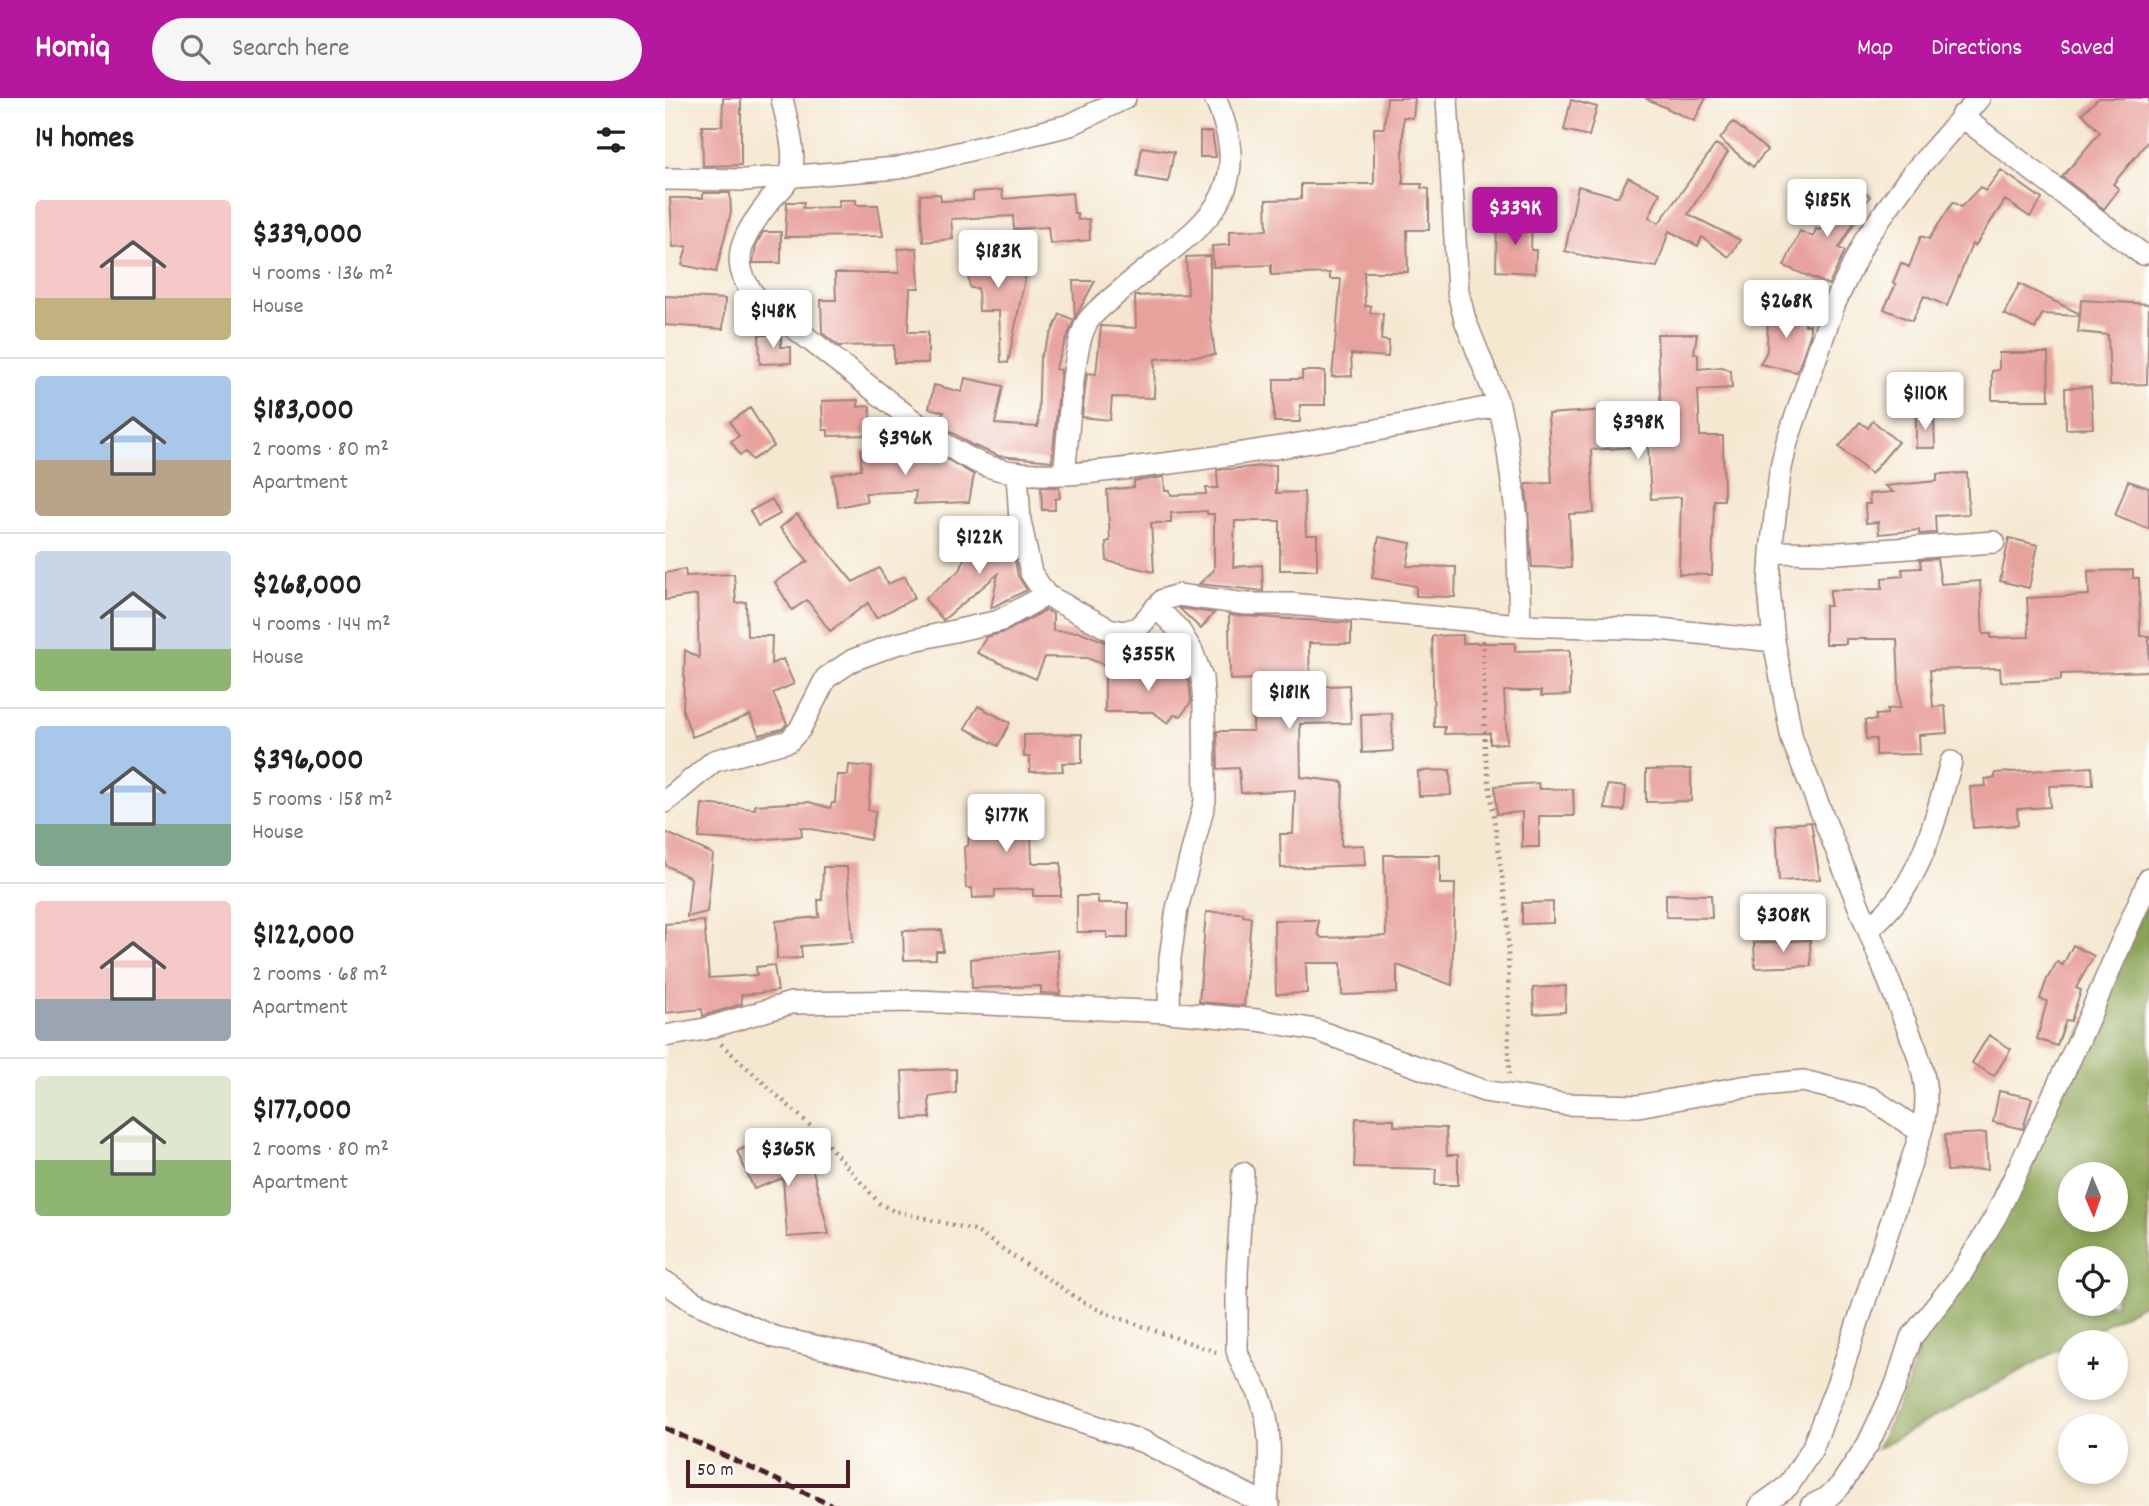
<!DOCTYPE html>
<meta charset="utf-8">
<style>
:root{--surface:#fff;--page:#f6f6f6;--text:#222;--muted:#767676;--line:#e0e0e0;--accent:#b5179e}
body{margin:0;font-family:Dekko,sans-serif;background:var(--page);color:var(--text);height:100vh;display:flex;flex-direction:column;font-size:26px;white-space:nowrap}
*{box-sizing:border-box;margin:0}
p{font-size:23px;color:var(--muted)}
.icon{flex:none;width:38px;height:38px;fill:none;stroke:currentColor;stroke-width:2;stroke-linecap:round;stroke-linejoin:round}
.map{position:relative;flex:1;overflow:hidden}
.details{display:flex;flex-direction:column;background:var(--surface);width:665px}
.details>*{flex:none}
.needle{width:46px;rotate:178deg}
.buttons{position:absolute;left:1393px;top:1064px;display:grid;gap:14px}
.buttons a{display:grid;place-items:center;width:70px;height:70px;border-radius:50%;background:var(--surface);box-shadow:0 4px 10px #0003;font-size:35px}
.scale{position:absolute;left:21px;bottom:18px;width:164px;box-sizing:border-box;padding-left:7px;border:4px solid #4a1f2b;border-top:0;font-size:19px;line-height:24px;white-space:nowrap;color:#4a1f2b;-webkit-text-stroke:5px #fdfcf7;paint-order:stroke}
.price{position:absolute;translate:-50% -60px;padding:0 16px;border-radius:7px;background:#fff;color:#222;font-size:23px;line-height:46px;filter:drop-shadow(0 2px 4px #0008)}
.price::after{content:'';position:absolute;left:50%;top:42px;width:21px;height:16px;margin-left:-10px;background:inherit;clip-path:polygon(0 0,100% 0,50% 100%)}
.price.active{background:var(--accent);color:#fff}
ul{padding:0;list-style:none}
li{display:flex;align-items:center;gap:21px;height:175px;padding:0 35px}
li+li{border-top:2px solid var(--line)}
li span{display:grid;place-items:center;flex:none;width:196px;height:140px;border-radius:7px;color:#555}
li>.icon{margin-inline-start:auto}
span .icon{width:84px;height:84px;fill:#fffc;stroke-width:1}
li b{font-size:30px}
h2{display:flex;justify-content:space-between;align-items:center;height:84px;padding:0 35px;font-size:30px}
header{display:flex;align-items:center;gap:42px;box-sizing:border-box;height:98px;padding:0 35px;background:var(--accent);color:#fff}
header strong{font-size:33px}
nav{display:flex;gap:38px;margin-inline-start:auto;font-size:24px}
.search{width:490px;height:63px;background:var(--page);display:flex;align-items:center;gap:18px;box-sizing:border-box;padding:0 24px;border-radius:38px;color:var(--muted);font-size:26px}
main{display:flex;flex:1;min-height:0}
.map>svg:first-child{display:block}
.forest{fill:#8aa355;stroke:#6a6140;stroke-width:2;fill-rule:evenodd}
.building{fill:#e8a29e}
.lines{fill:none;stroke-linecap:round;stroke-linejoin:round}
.street-casing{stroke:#a0847e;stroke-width:24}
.path{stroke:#a0847e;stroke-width:4.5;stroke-dasharray:2 5;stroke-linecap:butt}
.street{stroke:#fff;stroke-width:21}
.rail{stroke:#4a1f2b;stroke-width:5;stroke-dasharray:10 5;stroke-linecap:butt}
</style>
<header>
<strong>Homiq</strong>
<div class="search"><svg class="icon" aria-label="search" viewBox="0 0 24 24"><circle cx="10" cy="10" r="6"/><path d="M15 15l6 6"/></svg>Search here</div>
<nav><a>Map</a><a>Directions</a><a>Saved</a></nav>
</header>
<main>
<section class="details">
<h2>14 homes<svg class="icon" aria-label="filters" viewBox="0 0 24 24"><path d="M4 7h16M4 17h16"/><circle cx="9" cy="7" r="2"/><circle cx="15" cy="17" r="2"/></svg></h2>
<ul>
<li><span style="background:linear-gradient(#f6c9c9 70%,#c2b280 0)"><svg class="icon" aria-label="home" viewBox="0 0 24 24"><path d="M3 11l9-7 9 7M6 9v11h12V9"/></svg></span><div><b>$339,000</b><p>4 rooms · 136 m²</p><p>House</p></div></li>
<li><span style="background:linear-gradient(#a9c7e8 60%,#b9a48a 0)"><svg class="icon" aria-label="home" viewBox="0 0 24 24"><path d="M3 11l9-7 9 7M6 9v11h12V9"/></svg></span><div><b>$183,000</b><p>2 rooms · 80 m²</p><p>Apartment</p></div></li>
<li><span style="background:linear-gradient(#c9d6e8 70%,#8fb573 0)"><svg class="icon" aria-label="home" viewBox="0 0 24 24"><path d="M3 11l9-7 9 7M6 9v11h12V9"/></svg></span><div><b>$268,000</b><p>4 rooms · 144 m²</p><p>House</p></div></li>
<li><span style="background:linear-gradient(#a9c7e8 70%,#7fa58c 0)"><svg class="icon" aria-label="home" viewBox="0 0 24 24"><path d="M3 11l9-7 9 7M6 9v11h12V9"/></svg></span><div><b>$396,000</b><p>5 rooms · 158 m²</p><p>House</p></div></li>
<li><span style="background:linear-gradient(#f6c9c9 70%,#9aa5b1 0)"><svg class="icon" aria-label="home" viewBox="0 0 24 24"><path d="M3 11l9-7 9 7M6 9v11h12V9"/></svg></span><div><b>$122,000</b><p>2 rooms · 68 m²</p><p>Apartment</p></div></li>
<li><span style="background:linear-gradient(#dfe7d0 60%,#8fb573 0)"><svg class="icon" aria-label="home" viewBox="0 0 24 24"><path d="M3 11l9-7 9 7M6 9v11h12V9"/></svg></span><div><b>$177,000</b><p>2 rooms · 80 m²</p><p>Apartment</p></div></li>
</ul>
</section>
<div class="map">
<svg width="1484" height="1408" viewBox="0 0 1484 1408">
<rect width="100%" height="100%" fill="#fdfcf7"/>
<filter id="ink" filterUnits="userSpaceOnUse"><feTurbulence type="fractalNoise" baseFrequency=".0143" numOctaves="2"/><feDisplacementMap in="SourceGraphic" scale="14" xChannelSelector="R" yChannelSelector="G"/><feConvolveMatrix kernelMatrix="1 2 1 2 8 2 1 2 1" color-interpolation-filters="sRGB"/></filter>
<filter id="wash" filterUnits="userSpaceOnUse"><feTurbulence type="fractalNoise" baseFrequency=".00686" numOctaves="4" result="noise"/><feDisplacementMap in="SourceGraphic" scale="28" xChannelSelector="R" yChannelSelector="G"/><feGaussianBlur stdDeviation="1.57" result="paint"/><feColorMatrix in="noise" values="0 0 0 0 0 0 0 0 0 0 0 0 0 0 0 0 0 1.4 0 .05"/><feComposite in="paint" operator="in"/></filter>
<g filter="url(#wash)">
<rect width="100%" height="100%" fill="#f5e8d1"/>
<path class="forest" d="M 1484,804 L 1484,1203 L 1211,1351 L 1241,1291 L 1255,1244 ZM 1405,1076 L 1451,1076 L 1451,1122 L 1405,1122 ZM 1405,1160 L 1451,1160 L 1451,1206 L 1405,1206 Z"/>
<g id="blocks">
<path class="building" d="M 58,0 L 76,0 L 76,67 L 38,68 L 37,28 L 57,28 Z
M 722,0 L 750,0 L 748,20 L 738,19 L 738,86 L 757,86 L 756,90 L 764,91 L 764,132 L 742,132 L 743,174 L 699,174 L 700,208 L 706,208 L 705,215 L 718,216 L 716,242 L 724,243 L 723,259 L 686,256 L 687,278 L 667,279 L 676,181 L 665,181 L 665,175 L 606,177 L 606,167 L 548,169 L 547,148 L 564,147 L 564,133 L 602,132 L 601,102 L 636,101 L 636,86 L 709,86 L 709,30 L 719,30 Z
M 980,0 L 1041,0 L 1029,23 Z
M 1434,0 L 1484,0 L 1484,42 L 1448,86 L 1454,91 L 1439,111 L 1397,79 L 1435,34 L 1417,15 Z
M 906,2 L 932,9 L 924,38 L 899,32 Z
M 1068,24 L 1102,52 L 1088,69 L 1055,41 Z
M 535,34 L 547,34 L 551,59 L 535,59 Z
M 1051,46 L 1063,54 L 1023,116 L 1075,142 L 1064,159 L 1037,139 L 1033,148 L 1004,133 L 992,169 L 927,160 L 900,153 L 913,88 L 953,99 L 963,79 L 995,95 L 984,119 L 994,125 Z
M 477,49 L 509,54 L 503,84 L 472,79 Z
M 1336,72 L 1377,101 L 1365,119 L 1340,102 L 1310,148 L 1307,146 L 1282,208 L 1259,198 L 1247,223 L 1219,211 L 1231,186 L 1228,185 L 1236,165 L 1244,169 L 1256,138 L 1264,141 L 1288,104 L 1296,109 L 1315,89 L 1320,93 Z
M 1183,85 L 1205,98 L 1174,150 L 1180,153 L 1164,187 L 1119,168 L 1135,133 L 1148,139 L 1151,131 L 1155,132 Z
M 337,92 L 338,101 L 407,95 L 409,115 L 412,115 L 413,122 L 424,121 L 425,142 L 385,146 L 383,129 L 349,131 L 348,118 L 286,121 L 288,141 L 258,144 L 255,97 L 275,96 L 276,103 L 308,102 L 308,94 Z
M 38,95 L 65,95 L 66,114 L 51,174 L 17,167 L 22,148 L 8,149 L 5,100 L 38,100 Z
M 174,102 L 191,102 L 191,107 L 213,107 L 218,138 L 120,139 L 122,104 L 139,104 L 138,110 L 174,109 Z
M 832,121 L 867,122 L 866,152 L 871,152 L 870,175 L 831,173 Z
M 98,134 L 116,134 L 116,165 L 88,165 L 91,147 Z
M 252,150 L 254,190 L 245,190 L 243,234 L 263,234 L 263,265 L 229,265 L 229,247 L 174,248 L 157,235 L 156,202 L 171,202 L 170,175 L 234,175 L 233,151 Z
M 346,151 L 347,170 L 362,170 L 343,265 L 336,264 L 334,213 L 314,213 L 313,190 L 305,190 L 299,153 Z
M 545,158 L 545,219 L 550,257 L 490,261 L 489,300 L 447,299 L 445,322 L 417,319 L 422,275 L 431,276 L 436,228 L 471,230 L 470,198 L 523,196 L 521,159 Z
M 408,183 L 430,183 L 410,220 Z
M 1354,186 L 1415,216 L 1416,202 L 1484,206 L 1482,286 L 1445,287 L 1443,237 L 1413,234 L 1415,218 L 1377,216 L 1370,231 L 1339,216 Z
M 0,198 L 60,201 L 58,231 L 0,227 Z
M 1103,213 L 1140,214 L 1140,227 L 1145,227 L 1145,237 L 1132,274 L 1095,266 L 1102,253 Z
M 395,216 L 409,222 L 390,271 L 396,272 L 387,363 L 334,358 L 307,347 L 271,324 L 279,314 L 264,310 L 269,287 L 297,294 L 300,280 L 338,288 L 330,326 L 373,329 L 375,260 Z
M 992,236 L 1032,236 L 1029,255 L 1033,256 L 1033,271 L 1057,269 L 1066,273 L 1067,290 L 1033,292 L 1035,338 L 1058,338 L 1059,402 L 1049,402 L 1047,477 L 1014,476 L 1016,399 L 986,401 L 983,348 L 926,352 L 929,415 L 904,416 L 906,470 L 867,469 L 861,386 L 887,385 L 883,316 L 942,312 L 943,319 L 996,316 Z
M 94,237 L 116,237 L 116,249 L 126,249 L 126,265 L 95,266 Z
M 1334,255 L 1383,255 L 1384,302 L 1327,302 L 1327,273 L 1334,272 Z
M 637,273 L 660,273 L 660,307 L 635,307 L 635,324 L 609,324 L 609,281 L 637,281 Z
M 1426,289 L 1428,330 L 1401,331 L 1400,290 Z
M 193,302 L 193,309 L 205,308 L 206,337 L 163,338 L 163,332 L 158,332 L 157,303 Z
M 85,310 L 109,348 L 87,362 L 81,354 L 75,357 L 66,343 L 74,338 L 65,324 Z
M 1269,318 L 1270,350 L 1251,350 L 1251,319 Z
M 1208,323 L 1233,344 L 1206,376 L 1174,349 L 1195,324 L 1203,330 Z
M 254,350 L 266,352 L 309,377 L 304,404 L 249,406 L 251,393 L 200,395 L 202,403 L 173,409 L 167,377 L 196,371 L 196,352 Z
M 611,367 L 611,395 L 639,394 L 641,437 L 652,437 L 652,472 L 615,472 L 615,423 L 570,423 L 568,469 L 597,467 L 598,493 L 534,486 L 549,472 L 549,416 L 542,416 L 542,413 L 506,415 L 506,425 L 486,425 L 489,474 L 442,463 L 441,444 L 445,443 L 442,392 L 469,389 L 469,383 L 499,379 L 500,393 L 505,393 L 506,397 L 541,396 L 541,390 L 553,390 L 552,372 Z
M 1302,375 L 1304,416 L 1270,418 L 1271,435 L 1254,436 L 1254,432 L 1214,436 L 1213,424 L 1201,425 L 1200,406 L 1205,406 L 1204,396 L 1228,394 L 1220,388 L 1272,383 L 1272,376 Z
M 1463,383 L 1484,390 L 1484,431 L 1450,418 Z
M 376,389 L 394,389 L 395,400 L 390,401 L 390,412 L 377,412 Z
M 107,401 L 115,416 L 93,428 L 85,413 Z
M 132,416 L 188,484 L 214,470 L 223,486 L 240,478 L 250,500 L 211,520 L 203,505 L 165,533 L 142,502 L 127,512 L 110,484 L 143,463 L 115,430 Z
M 306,436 L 347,447 L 353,478 L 362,492 L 326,510 L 333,476 L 278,522 L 260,501 L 296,471 Z
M 714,439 L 746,445 L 742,468 L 791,469 L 790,499 L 751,498 L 751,488 L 707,480 Z
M 1344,440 L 1373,447 L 1364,490 L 1335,483 Z
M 1272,461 L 1276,486 L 1315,483 L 1318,536 L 1326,536 L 1326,540 L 1364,539 L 1362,500 L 1424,497 L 1423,473 L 1468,472 L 1468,480 L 1474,480 L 1475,538 L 1484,538 L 1484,573 L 1396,576 L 1396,582 L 1336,584 L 1335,570 L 1265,572 L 1268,609 L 1280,608 L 1282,635 L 1254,637 L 1255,656 L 1211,657 L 1211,641 L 1201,641 L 1200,622 L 1211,622 L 1211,617 L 1222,616 L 1222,611 L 1235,610 L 1232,541 L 1181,541 L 1181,546 L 1160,546 L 1160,508 L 1165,508 L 1165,492 L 1217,491 L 1217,480 L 1238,478 L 1237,471 L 1256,470 L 1255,462 Z
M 20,471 L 21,478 L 69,476 L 71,505 L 81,504 L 82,538 L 107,538 L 106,566 L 118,561 L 129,586 L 108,595 L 122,626 L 117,631 L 94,637 L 85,617 L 27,639 L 18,613 L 20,552 L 34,560 L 32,497 L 0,502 L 0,475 Z
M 514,510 L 549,515 L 536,531 Z
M 381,512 L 388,516 L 388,533 L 416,534 L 458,551 L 450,571 L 422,560 L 380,559 L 371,581 L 312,555 L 321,539 L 340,534 Z
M 564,517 L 686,525 L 686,546 L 644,545 L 645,589 L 684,587 L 686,625 L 635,626 L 636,679 L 678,684 L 676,748 L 699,747 L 700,767 L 616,770 L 615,736 L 628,736 L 630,692 L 576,695 L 574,670 L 553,671 L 552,633 L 588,633 L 589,581 L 565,582 Z
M 798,537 L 798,545 L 850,545 L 850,553 L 905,552 L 905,597 L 876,598 L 876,593 L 839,593 L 842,645 L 825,646 L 825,635 L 779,636 L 780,629 L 769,629 L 767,538 Z
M 504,568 L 524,583 L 526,604 L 516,618 L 509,617 L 503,625 L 488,614 L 440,614 L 440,574 L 500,574 Z
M 313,608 L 345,625 L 333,648 L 300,630 Z
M 727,615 L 728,653 L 697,655 L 696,616 Z
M 417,636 L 417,665 L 397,665 L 398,673 L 365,674 L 365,659 L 359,659 L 359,637 Z
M 184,667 L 207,669 L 203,712 L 211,713 L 205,742 L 136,729 L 137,738 L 82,743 L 34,740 L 37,706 L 90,711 L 90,707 L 144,704 L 165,710 L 167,705 L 170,705 L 172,677 L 183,677 Z
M 1427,669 L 1428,687 L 1384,688 L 1385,709 L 1352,711 L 1353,727 L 1308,730 L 1305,689 L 1321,688 L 1320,681 L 1330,680 L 1330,675 Z
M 1026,671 L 1026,703 L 981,704 L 981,672 Z
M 785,672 L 786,697 L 754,698 L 753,673 Z
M 873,685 L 874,691 L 908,691 L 909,718 L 874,718 L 874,749 L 857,749 L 857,714 L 832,716 L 830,688 Z
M 942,687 L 961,689 L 959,713 L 940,711 Z
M 307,706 L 365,709 L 367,765 L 396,765 L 396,798 L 368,798 L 368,791 L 330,792 L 330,799 L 308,800 L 307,790 L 301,790 L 299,749 L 303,748 Z
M 1146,724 L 1155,781 L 1114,783 L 1111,727 Z
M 0,734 L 48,756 L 42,814 L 22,819 L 26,780 L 0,767 Z
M 719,757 L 775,757 L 775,786 L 790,786 L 787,887 L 732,867 L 732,895 L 677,897 L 676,865 L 641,865 L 642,895 L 611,896 L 609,822 L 653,822 L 653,836 L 657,840 L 721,838 Z
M 158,769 L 182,769 L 188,844 L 136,848 L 137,860 L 112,861 L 111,823 L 154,819 L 153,802 L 157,802 Z
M 1001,796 L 1046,797 L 1047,820 L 1001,819 Z
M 412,798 L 433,798 L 433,805 L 463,805 L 463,840 L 442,840 L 442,834 L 412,834 Z
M 888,804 L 888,825 L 857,826 L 857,805 Z
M 541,814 L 578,815 L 578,818 L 586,819 L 579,908 L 534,904 Z
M 39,823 L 44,880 L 92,877 L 91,869 L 109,867 L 113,893 L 76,897 L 77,906 L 38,918 L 37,911 L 0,915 L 0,826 Z
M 277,832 L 278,853 L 271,853 L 271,861 L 239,862 L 238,833 Z
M 1145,842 L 1146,868 L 1090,870 L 1089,845 Z
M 1408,847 L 1429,858 L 1411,890 L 1416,892 L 1406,923 L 1401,922 L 1392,948 L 1372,941 L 1382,903 L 1375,901 L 1382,881 L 1392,864 L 1398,867 Z
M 393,852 L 395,896 L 376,895 L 376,888 L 307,890 L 306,861 Z
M 901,888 L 900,914 L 869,916 L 868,890 Z
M 1324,937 L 1346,951 L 1329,978 L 1307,965 Z
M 291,971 L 291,995 L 264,999 L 265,1020 L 239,1021 L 237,973 Z
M 1334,993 L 1367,1000 L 1358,1031 L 1328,1024 Z
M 691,1020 L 729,1021 L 729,1028 L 781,1030 L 782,1057 L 793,1057 L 793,1087 L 770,1087 L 771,1071 L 689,1069 Z
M 1321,1035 L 1323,1071 L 1282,1073 L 1280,1037 Z
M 101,1041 L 104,1049 L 109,1047 L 118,1066 L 145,1061 L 164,1136 L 122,1139 L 118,1080 L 89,1091 L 72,1053 Z"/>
</g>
</g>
<g filter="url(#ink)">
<use href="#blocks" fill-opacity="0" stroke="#a0847e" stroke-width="2"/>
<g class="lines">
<g class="street-casing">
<path id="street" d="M 117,0 C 121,22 134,58 124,80 C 120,89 109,97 103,105 C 75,141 61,167 95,204 C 142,239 187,275 233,311 C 258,330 283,351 312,364 C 358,386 440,373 490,367 C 606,353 720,332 834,307
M 782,0 L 793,194 L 800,222 L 834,307 L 841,339 L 852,421 L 855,527
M 1296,18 L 1477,156
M 0,81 L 80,82 L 233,70 L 405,27 L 460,0
M 352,374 L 355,423 L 366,475 L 381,497 L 444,531 L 458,534 L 473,530 L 498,502 L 513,497 L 581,506 L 625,506 L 855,527 L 994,531 L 1109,543
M 399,375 C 404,340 406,248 423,223 C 430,212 444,203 454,194 C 523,133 598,109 550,0
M 1106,454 L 1174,455 L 1329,444
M 491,509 L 514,532 L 527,553 L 537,580 L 539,607 L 540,703 L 512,811 L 505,860 L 504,914
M 0,704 L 49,663 L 124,643 L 135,631 L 161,580 L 188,562 L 231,546 L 334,523 L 381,497
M 1204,830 C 1255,791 1270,723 1286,664
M 0,938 L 40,931 L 126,905 L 252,903 L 504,914 L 592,922 L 651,932 L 819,993 L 899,1006 L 973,1008 L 1077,989 L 1138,983 L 1206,1000 L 1256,1034
M 578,1075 L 572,1176 L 572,1252 C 575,1269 587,1280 594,1296 C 609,1333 604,1368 602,1407
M 0,1184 L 29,1204 L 109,1239 L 207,1261 L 337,1297 L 479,1344 L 604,1408
M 1095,1408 L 1123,1388 L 1147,1351 L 1173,1284 L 1256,1034 C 1265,1003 1261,981 1251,951 L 1127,641 L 1109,543 L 1104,491 L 1106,454 L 1115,374 L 1122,344 L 1169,207 L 1201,140 L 1244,80 L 1314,0
M 1146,1408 L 1162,1400 L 1175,1388 L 1203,1346 L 1231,1287 L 1246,1240 L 1295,1178 L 1332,1116 L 1415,940 L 1484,781"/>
</g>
<path class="path" d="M 818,542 L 820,654 L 843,821 L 844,976
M 56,946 L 149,1031 L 215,1106 L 229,1113 L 309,1132 L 418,1204 L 443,1216 L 551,1254"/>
<use href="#street" class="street"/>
<path class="rail" d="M 0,1330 L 168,1408"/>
</g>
</g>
</svg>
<div class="buttons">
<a><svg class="needle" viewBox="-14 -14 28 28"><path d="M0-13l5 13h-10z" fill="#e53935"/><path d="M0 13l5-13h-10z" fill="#767676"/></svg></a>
<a><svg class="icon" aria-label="locate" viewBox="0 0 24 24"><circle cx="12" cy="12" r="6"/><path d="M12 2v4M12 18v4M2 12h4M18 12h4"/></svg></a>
<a>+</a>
<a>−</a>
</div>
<div class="scale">50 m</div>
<b class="price" style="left:1162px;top:141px">$185K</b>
<b class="price active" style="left:850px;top:149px">$339K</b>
<b class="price" style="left:333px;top:192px">$183K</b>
<b class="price" style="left:1121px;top:242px">$268K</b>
<b class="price" style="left:108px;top:252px">$148K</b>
<b class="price" style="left:1260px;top:334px">$110K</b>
<b class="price" style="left:973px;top:363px">$398K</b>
<b class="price" style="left:240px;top:379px">$396K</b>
<b class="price" style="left:314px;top:478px">$122K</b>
<b class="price" style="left:483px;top:595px">$355K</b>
<b class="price" style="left:624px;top:633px">$181K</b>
<b class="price" style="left:341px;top:756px">$177K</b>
<b class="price" style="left:1118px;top:856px">$308K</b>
<b class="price" style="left:123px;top:1090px">$365K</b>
</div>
</main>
